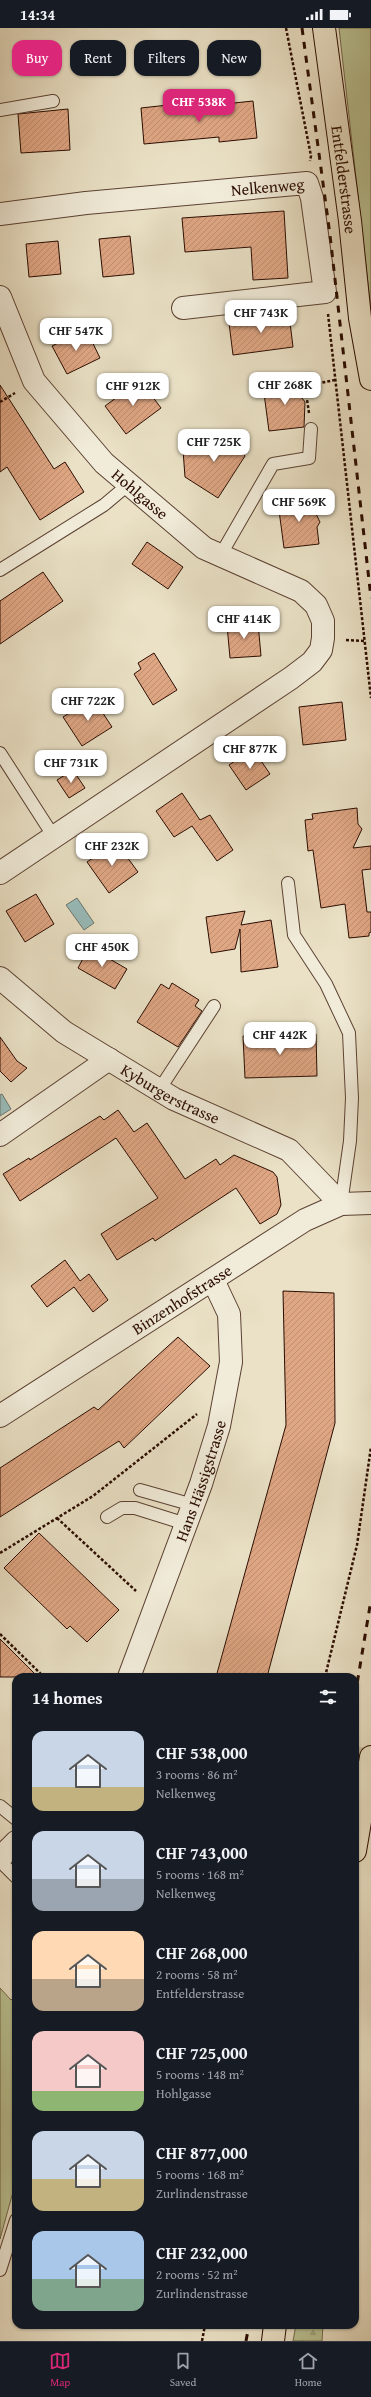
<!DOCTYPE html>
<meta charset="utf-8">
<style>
:root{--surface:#171b24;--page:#20242c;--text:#f1f3f6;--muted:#9ea1a6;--line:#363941;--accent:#db2777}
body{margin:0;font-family:"Gentium Book Plus",serif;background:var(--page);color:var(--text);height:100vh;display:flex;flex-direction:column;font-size:15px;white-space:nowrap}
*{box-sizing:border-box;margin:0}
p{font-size:13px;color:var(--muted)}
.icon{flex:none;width:22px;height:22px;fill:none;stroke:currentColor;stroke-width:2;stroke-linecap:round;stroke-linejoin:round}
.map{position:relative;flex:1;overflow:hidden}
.drawer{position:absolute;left:12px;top:1645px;width:347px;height:656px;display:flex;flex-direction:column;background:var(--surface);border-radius:12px;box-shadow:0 1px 3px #0004}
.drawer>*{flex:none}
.top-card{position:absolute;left:12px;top:12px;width:347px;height:36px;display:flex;gap:8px}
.price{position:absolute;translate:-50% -34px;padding:0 9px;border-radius:8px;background:#fff;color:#222;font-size:13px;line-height:26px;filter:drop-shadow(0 1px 2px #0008)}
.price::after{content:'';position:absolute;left:50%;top:24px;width:12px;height:9px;margin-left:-6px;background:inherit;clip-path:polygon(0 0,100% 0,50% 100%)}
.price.active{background:var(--accent);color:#fff}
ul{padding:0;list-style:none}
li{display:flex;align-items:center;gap:12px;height:100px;padding:0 20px}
li span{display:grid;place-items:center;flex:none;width:112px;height:80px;border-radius:12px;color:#555}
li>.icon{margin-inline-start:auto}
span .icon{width:48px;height:48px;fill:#fffc;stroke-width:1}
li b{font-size:17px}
h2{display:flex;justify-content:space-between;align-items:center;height:48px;padding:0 20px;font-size:17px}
.tag{padding:0 14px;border-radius:12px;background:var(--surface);box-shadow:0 1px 3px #0004;font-size:14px;line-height:36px}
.tag.active{background:var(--accent);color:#fff}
.status{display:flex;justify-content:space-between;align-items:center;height:28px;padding:0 20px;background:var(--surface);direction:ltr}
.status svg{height:11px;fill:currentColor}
.dock{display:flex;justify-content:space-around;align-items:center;height:56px;border-top:1px solid var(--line);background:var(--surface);font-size:11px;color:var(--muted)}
.dock a{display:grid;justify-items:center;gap:2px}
.dock .active{color:var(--accent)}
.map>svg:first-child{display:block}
.forest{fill:url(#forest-firs);stroke:#72674a}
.green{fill:#bac293;stroke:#72674a}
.water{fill:#98bcba;stroke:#6c7670}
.building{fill:url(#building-hatch);stroke:#2b0c00}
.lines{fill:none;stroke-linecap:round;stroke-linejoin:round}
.minor-tunnel{stroke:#cdc1a8;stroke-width:22;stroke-dasharray:22 11;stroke-linecap:butt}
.service-casing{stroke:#5b4132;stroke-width:14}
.minor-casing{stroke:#5b4132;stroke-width:24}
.primary-casing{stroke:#2b0c00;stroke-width:24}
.path{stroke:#2b0c00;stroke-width:2.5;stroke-dasharray:3 2;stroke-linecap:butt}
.service{stroke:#f1ecda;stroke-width:12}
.minor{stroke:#f1ecda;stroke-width:22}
.primary{stroke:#eae1c6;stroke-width:22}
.rail{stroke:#2b0c00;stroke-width:3;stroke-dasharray:7 7;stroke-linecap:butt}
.labels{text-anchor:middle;stroke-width:3;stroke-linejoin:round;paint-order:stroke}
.street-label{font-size:16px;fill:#2b0c00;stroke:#f1ecda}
</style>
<div class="status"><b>14:34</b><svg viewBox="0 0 49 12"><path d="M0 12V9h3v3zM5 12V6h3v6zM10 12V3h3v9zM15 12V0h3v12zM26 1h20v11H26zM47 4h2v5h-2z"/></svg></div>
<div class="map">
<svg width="371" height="2313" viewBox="0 0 371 2313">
<defs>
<pattern id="forest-firs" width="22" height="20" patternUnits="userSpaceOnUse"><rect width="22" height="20" fill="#bac293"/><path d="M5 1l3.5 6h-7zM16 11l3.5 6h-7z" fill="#a0a67d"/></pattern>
<pattern id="building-hatch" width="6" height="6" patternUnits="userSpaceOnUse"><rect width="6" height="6" fill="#dfa684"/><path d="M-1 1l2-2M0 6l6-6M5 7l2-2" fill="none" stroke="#c08e70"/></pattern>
</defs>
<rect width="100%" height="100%" fill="#eae1c6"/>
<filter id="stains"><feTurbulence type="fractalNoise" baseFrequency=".005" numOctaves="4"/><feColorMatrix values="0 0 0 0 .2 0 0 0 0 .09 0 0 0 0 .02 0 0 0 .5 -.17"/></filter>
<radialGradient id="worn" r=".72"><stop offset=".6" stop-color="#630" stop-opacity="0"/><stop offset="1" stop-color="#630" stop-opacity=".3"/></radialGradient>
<path class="forest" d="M 296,2297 L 323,2297 L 322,2313 L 293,2313 Z"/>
<path class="green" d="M 339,0 L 371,0 L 371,282 Z
M 0,1960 L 11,1972 L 16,1967 L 16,2153 L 0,2211 Z"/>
<path class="water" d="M 77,870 L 94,895 L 84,902 L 66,877 Z
M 2,1066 L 11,1081 L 0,1088 L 0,1067 Z"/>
<path class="building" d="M 253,73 L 257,110 L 219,114 L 219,109 L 144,116 L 141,80 L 186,75 L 186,80 Z
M 68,81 L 70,122 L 21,125 L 18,86 Z
M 284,183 L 288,250 L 253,252 L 251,219 L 185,224 L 182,190 Z
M 130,208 L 134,246 L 103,249 L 99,211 Z
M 58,213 L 61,246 L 29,249 L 26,216 Z
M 269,283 L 270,288 L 289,286 L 293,319 L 233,327 L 229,295 L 251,292 L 250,285 Z
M 86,301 L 100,330 L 67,346 L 52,318 Z
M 140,352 L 161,380 L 126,406 L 105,378 Z
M 300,354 L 302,370 L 305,374 L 304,399 L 269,403 L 263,358 Z
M 0,357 L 54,441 L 65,434 L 84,464 L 40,492 L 7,439 L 0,444 Z
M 222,403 L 223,406 L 228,403 L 245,428 L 218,470 L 185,449 L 183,422 L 207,421 L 203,416 Z
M 314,470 L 316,486 L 320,494 L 317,499 L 319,516 L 284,520 L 278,475 Z
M 147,514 L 183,539 L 168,561 L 132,536 Z
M 43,544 L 63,573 L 0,616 L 0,573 Z
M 258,595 L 261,628 L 230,630 L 227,597 Z
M 154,625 L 177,662 L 153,677 L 134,646 L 141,641 L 138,635 Z
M 93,670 L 112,699 L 82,718 L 63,689 Z
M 342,674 L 346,712 L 303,717 L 299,679 Z
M 253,721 L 270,746 L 246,762 L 229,737 Z
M 73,742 L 85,760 L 69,770 L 57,752 Z
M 182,765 L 200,792 L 210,787 L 233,822 L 217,833 L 192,798 L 174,809 L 156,783 Z
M 357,780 L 358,796 L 362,801 L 353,820 L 371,818 L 371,841 L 362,842 L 367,884 L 371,884 L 371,904 L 369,905 L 369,908 L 349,910 L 345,876 L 321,880 L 313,822 L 308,823 L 305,792 L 313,791 L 312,786 Z
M 116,814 L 138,844 L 109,865 L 87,834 Z
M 36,866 L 54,896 L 25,914 L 6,883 Z
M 245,883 L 241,897 L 271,892 L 278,939 L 241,944 L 240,901 L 235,921 L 211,925 L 206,889 Z
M 89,919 L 127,941 L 115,961 L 78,940 Z
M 172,955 L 199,972 L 195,978 L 202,983 L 178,1019 L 137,994 L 161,956 L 169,961 Z
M 316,1006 L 317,1048 L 245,1050 L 243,1008 Z
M 0,1009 L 17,1033 L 27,1040 L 11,1054 L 0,1043 Z
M 118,1082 L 134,1104 L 147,1095 L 185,1151 L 216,1131 L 220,1137 L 234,1127 L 273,1144 L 277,1149 L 281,1177 L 277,1186 L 260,1196 L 236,1160 L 155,1213 L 153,1210 L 117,1232 L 101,1206 L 158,1170 L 116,1110 L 20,1173 L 3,1146 L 29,1130 L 30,1132 L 100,1088 L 104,1092 Z
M 65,1232 L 80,1253 L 89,1246 L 108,1272 L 93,1284 L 74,1259 L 47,1279 L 31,1258 Z
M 283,1263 L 334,1265 L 335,1395 L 267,1649 L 216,1649 L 286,1397 Z
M 178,1309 L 210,1338 L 124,1420 L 119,1413 L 0,1489 L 0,1440 L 94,1379 L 98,1382 Z
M 39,1505 L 119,1582 L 87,1614 L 70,1598 L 67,1601 L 4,1540 Z
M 0,1611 L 38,1649 L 0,1649 Z"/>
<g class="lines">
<path class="minor-tunnel" d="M 355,1730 L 371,1731"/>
<g class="service-casing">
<path id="service" d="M 0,82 L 53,73
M 220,528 L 273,436 L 309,430 L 311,401
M 0,542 L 104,477 L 129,456
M 0,725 L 54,809
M 288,855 L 294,907 L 326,956 L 349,1005 L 352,1070 L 350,1113 L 341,1176
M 159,1062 L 214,978
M 140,1462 L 193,1477
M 107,1489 L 122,1480 L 135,1480 L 186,1496
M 0,1778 L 16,1791
M 0,1833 L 16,1849
M 0,2242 L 16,2192"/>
</g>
<g class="minor-casing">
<g id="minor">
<path id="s1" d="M 0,186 L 86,175 L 307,155 L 312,170 L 325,264 L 183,280"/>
<path id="s2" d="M 0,269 L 34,353 L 104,435 L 204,520 L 301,563 L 316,577 L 323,593 L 323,610 L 321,622 L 312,634 L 291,650 L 0,845"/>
<path id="s3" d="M 0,950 L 64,1004 L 174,1071 L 289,1122 L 341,1176"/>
<path d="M 0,1107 L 109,1031"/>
<path id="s4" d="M 0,1388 L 305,1192 L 341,1176 L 371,1175"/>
<path id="s5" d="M 129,1649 L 201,1456 L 219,1398 L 231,1334 L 229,1286 L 213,1252"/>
<path d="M 0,1830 L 16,1814"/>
</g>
</g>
<g class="primary-casing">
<g id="primary">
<path id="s6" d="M 324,0 L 350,193 L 360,290 L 371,351"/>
<path d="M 355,1823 L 371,1729"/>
<path d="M 273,2313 L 275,2297"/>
</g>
</g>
<path class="path" d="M 286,0 L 311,128 L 310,133
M 328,286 L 371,670
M 0,374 L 15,365
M 309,385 L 305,358 L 335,352
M 346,612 L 366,613
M 57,1490 L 136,1563
M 0,1525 L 93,1468 L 197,1386
M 0,1606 L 44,1649
M 325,1649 L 357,1517 L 371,1419
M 202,2313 L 205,2297"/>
<use href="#service" class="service"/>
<use href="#minor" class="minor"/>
<use href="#primary" class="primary"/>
<path class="rail" d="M 302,0 L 330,207 L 371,570
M 355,1668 L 371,1572
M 246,2313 L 249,2297"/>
</g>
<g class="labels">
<g class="street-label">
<text dy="6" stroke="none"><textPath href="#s6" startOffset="153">Entfelderstrasse</textPath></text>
<text dy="6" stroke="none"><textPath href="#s1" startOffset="269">Nelkenweg</textPath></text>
<text dy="6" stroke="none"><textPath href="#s2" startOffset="246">Hohlgasse</textPath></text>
<text dy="6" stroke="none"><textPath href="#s3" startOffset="207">Kyburgerstrasse</textPath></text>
<text dy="6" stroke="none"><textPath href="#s4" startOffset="216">Binzenhofstrasse</textPath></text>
<text dy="6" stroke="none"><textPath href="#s5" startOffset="209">Hans Hässigstrasse</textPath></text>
</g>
</g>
<rect width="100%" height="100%" filter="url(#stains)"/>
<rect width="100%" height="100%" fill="url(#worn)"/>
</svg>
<b class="price active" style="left:199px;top:95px">CHF 538K</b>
<b class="price" style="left:261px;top:306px">CHF 743K</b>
<b class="price" style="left:76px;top:324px">CHF 547K</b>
<b class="price" style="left:285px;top:378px">CHF 268K</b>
<b class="price" style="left:133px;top:379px">CHF 912K</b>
<b class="price" style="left:214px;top:435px">CHF 725K</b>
<b class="price" style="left:299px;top:495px">CHF 569K</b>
<b class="price" style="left:244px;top:612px">CHF 414K</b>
<b class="price" style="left:88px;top:694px">CHF 722K</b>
<b class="price" style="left:250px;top:742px">CHF 877K</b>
<b class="price" style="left:71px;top:756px">CHF 731K</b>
<b class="price" style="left:112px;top:839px">CHF 232K</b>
<b class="price" style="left:102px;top:940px">CHF 450K</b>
<b class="price" style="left:280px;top:1028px">CHF 442K</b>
<div class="top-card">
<a class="tag active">Buy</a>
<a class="tag">Rent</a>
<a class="tag">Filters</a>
<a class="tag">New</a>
</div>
<section class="drawer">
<h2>14 homes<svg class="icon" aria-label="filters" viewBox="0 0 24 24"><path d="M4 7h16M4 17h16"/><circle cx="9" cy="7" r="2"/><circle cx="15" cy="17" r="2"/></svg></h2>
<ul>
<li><span style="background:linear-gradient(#c9d6e8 70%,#c2b280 0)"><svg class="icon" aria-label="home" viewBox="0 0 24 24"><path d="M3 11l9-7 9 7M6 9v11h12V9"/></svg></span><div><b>CHF 538,000</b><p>3 rooms · 86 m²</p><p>Nelkenweg</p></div></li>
<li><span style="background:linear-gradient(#c9d6e8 60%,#9aa5b1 0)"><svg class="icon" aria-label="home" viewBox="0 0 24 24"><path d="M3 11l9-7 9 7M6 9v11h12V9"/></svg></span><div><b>CHF 743,000</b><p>5 rooms · 168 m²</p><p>Nelkenweg</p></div></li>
<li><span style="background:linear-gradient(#ffd9b3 60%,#b9a48a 0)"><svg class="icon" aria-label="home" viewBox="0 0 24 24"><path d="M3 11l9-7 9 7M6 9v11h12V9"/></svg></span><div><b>CHF 268,000</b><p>2 rooms · 58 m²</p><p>Entfelderstrasse</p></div></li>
<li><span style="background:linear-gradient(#f6c9c9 75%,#8fb573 0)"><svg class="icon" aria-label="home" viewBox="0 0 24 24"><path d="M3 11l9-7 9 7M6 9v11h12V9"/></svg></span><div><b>CHF 725,000</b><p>5 rooms · 148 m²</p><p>Hohlgasse</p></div></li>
<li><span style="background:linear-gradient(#c9d6e8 60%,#c2b280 0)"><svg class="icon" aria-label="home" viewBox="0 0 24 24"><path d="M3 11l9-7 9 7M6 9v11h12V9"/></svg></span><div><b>CHF 877,000</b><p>5 rooms · 168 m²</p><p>Zurlindenstrasse</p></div></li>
<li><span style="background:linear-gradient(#a9c7e8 60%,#7fa58c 0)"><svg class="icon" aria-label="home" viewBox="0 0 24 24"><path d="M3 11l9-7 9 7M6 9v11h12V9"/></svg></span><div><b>CHF 232,000</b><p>2 rooms · 52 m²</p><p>Zurlindenstrasse</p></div></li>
</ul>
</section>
</div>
<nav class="dock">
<a class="active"><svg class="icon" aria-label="map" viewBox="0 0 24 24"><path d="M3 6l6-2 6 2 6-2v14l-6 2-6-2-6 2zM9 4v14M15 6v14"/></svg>Map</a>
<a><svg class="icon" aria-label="saved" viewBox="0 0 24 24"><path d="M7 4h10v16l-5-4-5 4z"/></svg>Saved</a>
<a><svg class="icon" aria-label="home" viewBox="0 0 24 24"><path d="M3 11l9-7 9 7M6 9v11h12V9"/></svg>Home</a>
</nav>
